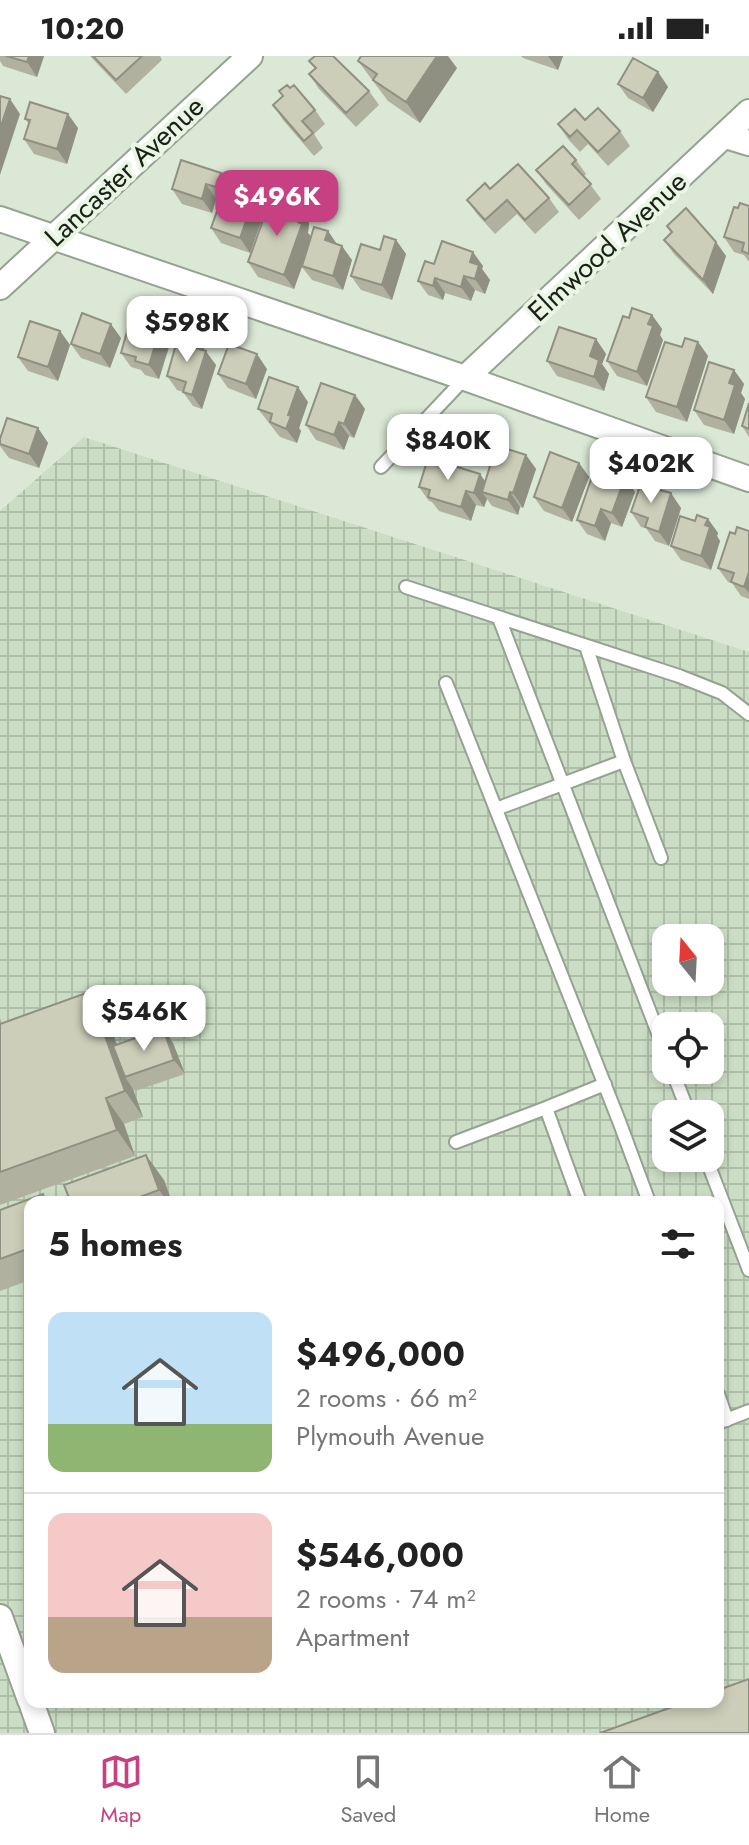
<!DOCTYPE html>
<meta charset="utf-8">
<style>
:root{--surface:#fff;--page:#f6f6f6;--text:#222;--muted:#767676;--line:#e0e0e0;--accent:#c74182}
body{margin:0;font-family:Jost,sans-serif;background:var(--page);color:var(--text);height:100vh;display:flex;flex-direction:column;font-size:30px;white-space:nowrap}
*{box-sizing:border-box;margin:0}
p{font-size:26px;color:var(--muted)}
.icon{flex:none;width:44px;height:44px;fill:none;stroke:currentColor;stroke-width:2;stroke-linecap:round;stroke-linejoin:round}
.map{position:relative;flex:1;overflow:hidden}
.side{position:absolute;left:24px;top:1140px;width:700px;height:512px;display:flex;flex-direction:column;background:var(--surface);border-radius:16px;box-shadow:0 4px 12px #0003}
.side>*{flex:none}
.needle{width:52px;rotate:342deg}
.controls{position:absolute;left:652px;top:868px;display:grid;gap:16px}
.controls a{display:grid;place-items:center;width:72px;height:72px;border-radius:16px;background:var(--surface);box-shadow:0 4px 12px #0003;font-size:40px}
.price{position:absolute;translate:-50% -68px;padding:0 18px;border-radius:16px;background:#fff;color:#222;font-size:26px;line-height:52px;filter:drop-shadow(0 2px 4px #0008)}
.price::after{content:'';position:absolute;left:50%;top:48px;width:24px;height:18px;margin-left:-12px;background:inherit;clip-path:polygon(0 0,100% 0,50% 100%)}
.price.selected{background:var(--accent);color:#fff}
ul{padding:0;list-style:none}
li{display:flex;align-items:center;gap:24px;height:200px;padding:0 24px}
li+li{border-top:2px solid var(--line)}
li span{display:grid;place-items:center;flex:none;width:224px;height:160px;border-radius:16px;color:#555}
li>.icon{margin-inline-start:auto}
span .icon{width:96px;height:96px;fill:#fffc;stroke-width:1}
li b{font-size:34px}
h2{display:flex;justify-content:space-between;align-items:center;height:96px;padding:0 24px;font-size:34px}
.status{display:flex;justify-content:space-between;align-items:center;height:56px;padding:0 40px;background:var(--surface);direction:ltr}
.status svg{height:22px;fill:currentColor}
.dock{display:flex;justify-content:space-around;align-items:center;height:112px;border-top:2px solid var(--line);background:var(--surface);font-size:22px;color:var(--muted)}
.dock a{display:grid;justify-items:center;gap:4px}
.dock .selected{color:var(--accent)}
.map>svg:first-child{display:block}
.industrial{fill:url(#industrial-grid);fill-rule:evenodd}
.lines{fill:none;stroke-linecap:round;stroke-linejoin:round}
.lane-casing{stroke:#95a291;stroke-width:16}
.street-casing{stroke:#95a291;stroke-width:28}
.lane{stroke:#fff;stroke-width:12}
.street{stroke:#fff;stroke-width:24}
.wall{fill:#b0b19f}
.shaded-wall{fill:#909082}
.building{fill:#cdceb9;stroke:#909082;stroke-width:2}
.labels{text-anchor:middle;stroke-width:8;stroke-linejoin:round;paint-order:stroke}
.street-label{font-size:28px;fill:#1b2019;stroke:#e8f6e3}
</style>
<div class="status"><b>10:20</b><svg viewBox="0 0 49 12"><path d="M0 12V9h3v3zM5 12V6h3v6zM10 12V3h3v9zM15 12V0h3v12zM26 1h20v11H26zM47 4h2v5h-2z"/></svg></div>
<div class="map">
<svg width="749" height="1677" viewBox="0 0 749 1677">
<defs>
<pattern id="industrial-grid" width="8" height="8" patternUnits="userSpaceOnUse" patternTransform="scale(2)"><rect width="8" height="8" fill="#cbdec5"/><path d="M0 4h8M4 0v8" fill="none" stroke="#aebea9"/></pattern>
</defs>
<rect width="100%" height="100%" fill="#dbe8d6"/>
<path class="industrial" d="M 84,381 L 749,596 L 749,1677 L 0,1677 L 0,455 ZM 666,882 L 710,882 L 710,926 L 666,926 ZM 666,970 L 710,970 L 710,1014 L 666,1014 ZM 666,1058 L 710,1058 L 710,1102 L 666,1102 ZM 30,1146 L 718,1146 L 718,1646 L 30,1646 Z"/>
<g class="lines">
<g class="lane-casing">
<path id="lane" d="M 381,411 L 465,322
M 406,531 L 679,620 L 722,637 L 749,658
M 499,562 L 666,998
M 446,627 L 619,1065 L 649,1146
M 624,705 L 661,802
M 496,753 L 624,705 L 586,590
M 672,1014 L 689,1058
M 456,1086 L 546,1052
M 706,1102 L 749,1214
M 580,1146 L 546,1052 L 605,1028
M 718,1338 L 727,1364
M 718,1367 L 749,1355"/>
</g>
<g class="street-casing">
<path id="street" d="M 726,80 L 749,87
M 0,163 L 465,322 L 749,423
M 0,231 L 250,0
M 465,322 L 749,56
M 0,1561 L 30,1644
M 31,1646 L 42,1677"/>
</g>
<use href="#lane" class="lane"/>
<use href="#street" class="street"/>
</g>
<path class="wall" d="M 0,0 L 44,0 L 37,21 L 3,10 L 0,5 Z
M 90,0 L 160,0 L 162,4 L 126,38 Z
M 521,0 L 563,0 L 558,14 L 523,2 Z
M 309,5 L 369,35 L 379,49 L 356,71 L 319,33 L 309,18 L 315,13 Z
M 358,5 L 457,12 L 420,67 L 388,45 Z
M 658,16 L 668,31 L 653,56 L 628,42 L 618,28 Z
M 273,49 L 315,54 L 325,68 L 314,78 L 323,92 L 314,100 L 283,64 Z
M 25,63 L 78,72 L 67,108 L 34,98 L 24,83 L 29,68 Z
M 585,64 L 620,75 L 630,90 L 608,110 L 588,88 L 580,96 L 568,83 L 558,68 Z
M 181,104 L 231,131 L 229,138 L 237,140 L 242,148 L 261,166 L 250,197 L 221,187 L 211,172 L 221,144 L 216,143 L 212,157 L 182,148 L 172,133 Z
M 576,104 L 586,118 L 584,120 L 601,143 L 579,164 L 546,128 L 536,114 Z
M 490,133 L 549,142 L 559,156 L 535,178 L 517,158 L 495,178 L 477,158 L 467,144 Z
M 749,150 L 749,206 L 744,199 L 734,196 L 724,181 L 738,152 Z
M 299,153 L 309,167 L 308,177 L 311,180 L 328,175 L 337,188 L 352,204 L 343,234 L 312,224 L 302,211 L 294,233 L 258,221 L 248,206 Z
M 667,170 L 726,200 L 713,238 L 674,198 L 664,184 L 672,177 Z
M 396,184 L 406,198 L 392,244 L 361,234 L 351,220 L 380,194 Z
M 434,208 L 483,210 L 482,213 L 490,224 L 485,238 L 475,234 L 471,245 L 445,237 L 443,244 L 428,239 L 418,225 Z
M 652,259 L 662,273 L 660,279 L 663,284 L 647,330 L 617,320 L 607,305 Z
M 153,260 L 156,265 L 162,267 L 172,281 L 159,323 L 145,319 L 141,314 L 131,311 L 121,297 Z
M 60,275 L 70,289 L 58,325 L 28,315 L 18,301 Z
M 121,282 L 110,312 L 81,302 L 71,288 Z
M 596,283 L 606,298 L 602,308 L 609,318 L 604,335 L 557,320 L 547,305 Z
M 198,285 L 216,309 L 202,353 L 193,350 L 183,336 L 177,334 L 167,320 L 185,288 Z
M 698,286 L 708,300 L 687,366 L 656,356 L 646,341 L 682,291 Z
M 267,313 L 256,343 L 228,332 L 218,318 Z
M 734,314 L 744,328 L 741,337 L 745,343 L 734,378 L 704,369 L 694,354 Z
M 355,339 L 365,353 L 354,382 L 349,380 L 344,394 L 316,384 L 306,369 Z
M 308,346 L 299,372 L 301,375 L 297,387 L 280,381 L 258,353 Z
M 749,347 L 749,381 L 742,370 Z
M 38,372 L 48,387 L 39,412 L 9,402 L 0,390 L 0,383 Z
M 526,399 L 536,413 L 523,452 L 520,451 L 518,459 L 492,450 L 487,443 L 484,451 L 476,449 L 471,465 L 439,455 L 432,446 L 429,445 L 419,431 L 485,425 L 502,400 Z
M 579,407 L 589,421 L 572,466 L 544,455 L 534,441 Z
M 645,428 L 658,428 L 662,434 L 681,452 L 669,490 L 655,485 L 646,472 L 641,471 L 631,456 Z
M 635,436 L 622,471 L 611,467 L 605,485 L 587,478 L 577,464 Z
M 708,463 L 718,477 L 717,480 L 720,485 L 711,514 L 681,504 L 671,490 L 695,465 Z
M 749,475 L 749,543 L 741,540 L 732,527 L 728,526 L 718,512 L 735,478 Z
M 107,961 L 117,989 L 173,987 L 185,1018 L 135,1035 L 133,1033 L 143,1061 L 124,1068 L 135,1100 L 0,1149 L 0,962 L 2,967 Z
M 164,1124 L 172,1146 L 57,1146 Z
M 30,1146 L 30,1224 L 0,1235 L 0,1154 Z"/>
<path class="shaded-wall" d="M 29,0 L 44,0 L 37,21 L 27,6 Z
M 437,0 L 448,0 L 457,12 L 420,67 L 406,46 Z
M 548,0 L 563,0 L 558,14 Z
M 658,16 L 668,31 L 653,56 L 643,42 Z
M 10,43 L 20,58 L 0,119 L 0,73 Z
M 68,58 L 78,72 L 67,108 L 57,93 Z
M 221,117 L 231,131 L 226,146 L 216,131 Z
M 206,128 L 216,143 L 212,157 L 202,143 Z
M 251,151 L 261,166 L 250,197 L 240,182 Z
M 299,153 L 309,167 L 308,177 L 312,182 L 294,233 L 284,219 L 298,166 Z
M 328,175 L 338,190 L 325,184 Z
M 396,184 L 406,198 L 392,244 L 382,229 Z
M 716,186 L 726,200 L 713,238 L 703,224 Z
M 342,190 L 352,204 L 343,234 L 333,220 Z
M 473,196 L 483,210 L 482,213 L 490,224 L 485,238 L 475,223 L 470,206 Z
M 464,220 L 475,234 L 471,245 L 461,231 Z
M 435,222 L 445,237 L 443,244 L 433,230 Z
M 652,259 L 662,273 L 660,279 L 663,284 L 647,330 L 637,316 Z
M 153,260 L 160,271 L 162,267 L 172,281 L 159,323 L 149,309 Z
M 111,268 L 121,282 L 110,312 L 100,298 Z
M 60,275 L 70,289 L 58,325 L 48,311 Z
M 596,283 L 606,298 L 602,308 L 609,318 L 604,335 L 594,321 L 590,300 Z
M 198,285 L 216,309 L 202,353 L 192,339 L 196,292 Z
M 698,286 L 708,300 L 687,366 L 677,351 Z
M 257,298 L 267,313 L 256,343 L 246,328 Z
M 734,314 L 744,328 L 741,337 L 745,343 L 734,378 L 724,364 L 729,327 Z
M 298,331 L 308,346 L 299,372 L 301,375 L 297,387 L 286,373 L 288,359 Z
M 355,339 L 365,353 L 354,382 L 344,368 Z
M 339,366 L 349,380 L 344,394 L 334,379 Z
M 38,372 L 48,387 L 39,412 L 29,398 Z
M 526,399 L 536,413 L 523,452 L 513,437 Z
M 579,407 L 589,421 L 572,466 L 562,452 Z
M 480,418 L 490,432 L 482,436 L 487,443 L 484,451 L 474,437 Z
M 625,422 L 635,436 L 622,471 L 612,457 Z
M 466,435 L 476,449 L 471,465 L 461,451 Z
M 510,436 L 520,451 L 518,459 L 508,444 Z
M 671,437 L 681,452 L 669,490 L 659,476 Z
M 601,453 L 611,467 L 605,485 L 595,470 Z
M 708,463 L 718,477 L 717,480 L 720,485 L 711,514 L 701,500 Z
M 749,516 L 749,537 L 744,531 Z
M 89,936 L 107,961 L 128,1020 L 125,1021 L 133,1033 L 143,1061 L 125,1035 Z
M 163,972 L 173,987 L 185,1018 L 174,1004 Z
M 106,1042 L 124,1068 L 135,1100 L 117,1074 Z
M 146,1099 L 164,1124 L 172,1146 L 168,1146 L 159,1134 Z"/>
<path class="building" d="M 6,0 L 29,0 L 27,6 Z
M 93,0 L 142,0 L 116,24 Z
M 315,0 L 333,0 L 369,35 L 346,57 L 309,18 L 316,12 L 309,5 Z
M 361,0 L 437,0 L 406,46 L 373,24 L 377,18 L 358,5 Z
M 633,2 L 658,16 L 643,42 L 618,28 Z
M 287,29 L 290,32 L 294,29 L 315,54 L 302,65 L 313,77 L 304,85 L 273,49 L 283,40 L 279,35 Z
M 0,40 L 10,43 L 0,73 Z
M 30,46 L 68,58 L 57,93 L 24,83 L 30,64 L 25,63 Z
M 598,52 L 620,75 L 598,96 L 577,74 L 570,81 L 558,68 L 575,53 L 585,64 Z
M 563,90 L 576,104 L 572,108 L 591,128 L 569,149 L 536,114 Z
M 181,104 L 221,117 L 216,131 L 206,128 L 202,143 L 172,133 Z
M 518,108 L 549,142 L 525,164 L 507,144 L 485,164 L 467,144 L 485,127 L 490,133 Z
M 224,136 L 237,140 L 235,146 L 251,151 L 240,182 L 211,172 Z
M 275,144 L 299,153 L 298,166 L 302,168 L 284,219 L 248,206 L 266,156 L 270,157 Z
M 740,147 L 749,150 L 749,198 L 742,195 L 744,187 L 724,181 L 734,151 L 738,152 Z
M 686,152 L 716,186 L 703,224 L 664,184 L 672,176 L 667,170 Z
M 314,171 L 328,175 L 325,184 L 342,190 L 333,220 L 302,210 Z
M 384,180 L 396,184 L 382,229 L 351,220 L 361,188 L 380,194 Z
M 442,185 L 473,196 L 470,206 L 479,209 L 475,223 L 464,220 L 461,231 L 435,222 L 433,230 L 418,225 L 425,205 L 434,208 Z
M 632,252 L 652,259 L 648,268 L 653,270 L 637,316 L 607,305 L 623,260 L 629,262 Z
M 133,254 L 153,260 L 152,264 L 162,267 L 149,309 L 135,305 L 136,301 L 121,297 Z
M 82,257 L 111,268 L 100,298 L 71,288 Z
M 30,265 L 60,275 L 48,311 L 18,301 Z
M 559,271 L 596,283 L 590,300 L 599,304 L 594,321 L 547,305 Z
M 188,281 L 198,285 L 196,292 L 206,295 L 192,339 L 183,336 L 186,326 L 167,320 L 177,285 L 185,288 Z
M 685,282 L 698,286 L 677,351 L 646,341 L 665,286 L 682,291 Z
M 229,288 L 257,298 L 246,328 L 218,318 Z
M 709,306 L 734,314 L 729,327 L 735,329 L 724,364 L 694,354 Z
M 269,321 L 298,331 L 288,359 L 291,360 L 286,373 L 270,366 L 272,358 L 258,353 Z
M 321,327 L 355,339 L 344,368 L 339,366 L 334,379 L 306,369 Z
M 749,347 L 749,373 L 742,370 Z
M 7,362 L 38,372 L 29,398 L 0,388 L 0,383 Z
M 504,392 L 526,399 L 513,437 L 510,436 L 508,444 L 482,436 L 494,397 L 502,400 Z
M 550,396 L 579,407 L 562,452 L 534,441 Z
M 428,402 L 480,418 L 474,437 L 466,435 L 461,451 L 428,441 L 430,434 L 419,431 Z
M 595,412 L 625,422 L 612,457 L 601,453 L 595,470 L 577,464 Z
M 646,424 L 658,428 L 656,433 L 671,437 L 659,476 L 645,471 L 648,462 L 631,456 L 641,427 L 645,428 Z
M 697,459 L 708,463 L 705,469 L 710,471 L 701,500 L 671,490 L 680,460 L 695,465 Z
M 737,471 L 749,475 L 749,516 L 744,531 L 731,526 L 734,517 L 718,512 L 730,476 L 735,478 Z
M 89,936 L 125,1035 L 106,1042 L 117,1074 L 0,1116 L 0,968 Z
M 163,972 L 174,1004 L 125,1021 L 113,990 Z
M 146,1099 L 159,1134 L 126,1146 L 57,1146 L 69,1142 L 64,1129 Z
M 43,1138 L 46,1146 L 30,1146 L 30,1192 L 0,1203 L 0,1154 Z
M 749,1623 L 749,1677 L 600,1677 L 686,1646 L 718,1646 L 718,1634 Z"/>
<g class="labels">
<g class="street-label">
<text transform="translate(124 115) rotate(-43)" y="10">Lancaster Avenue</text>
<text transform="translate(607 190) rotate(-43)" y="10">Elmwood Avenue</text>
</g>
</g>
</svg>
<div class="controls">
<a><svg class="needle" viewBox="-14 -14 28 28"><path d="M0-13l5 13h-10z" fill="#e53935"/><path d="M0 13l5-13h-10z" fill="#767676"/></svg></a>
<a><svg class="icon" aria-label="locate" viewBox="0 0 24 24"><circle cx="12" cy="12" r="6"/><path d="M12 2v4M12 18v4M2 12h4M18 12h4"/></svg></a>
<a><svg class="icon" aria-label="layers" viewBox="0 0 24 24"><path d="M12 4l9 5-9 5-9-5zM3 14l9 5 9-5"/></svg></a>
</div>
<b class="price selected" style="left:277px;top:182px">$496K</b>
<b class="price" style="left:187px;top:308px">$598K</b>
<b class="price" style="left:448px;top:426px">$840K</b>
<b class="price" style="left:651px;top:449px">$402K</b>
<b class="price" style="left:144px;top:997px">$546K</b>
<section class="side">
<h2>5 homes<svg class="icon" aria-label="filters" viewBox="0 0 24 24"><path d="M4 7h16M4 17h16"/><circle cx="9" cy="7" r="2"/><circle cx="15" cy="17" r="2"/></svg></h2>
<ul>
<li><span style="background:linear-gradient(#bfe0f5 70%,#8fb573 0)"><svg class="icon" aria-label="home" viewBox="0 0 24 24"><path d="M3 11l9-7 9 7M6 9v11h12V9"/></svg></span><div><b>$496,000</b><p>2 rooms · 66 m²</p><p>Plymouth Avenue</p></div></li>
<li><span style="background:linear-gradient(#f6c9c9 65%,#b9a48a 0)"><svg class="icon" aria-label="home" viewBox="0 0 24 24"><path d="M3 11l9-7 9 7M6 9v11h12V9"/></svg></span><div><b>$546,000</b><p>2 rooms · 74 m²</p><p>Apartment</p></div></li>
</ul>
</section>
</div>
<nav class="dock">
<a class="selected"><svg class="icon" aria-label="map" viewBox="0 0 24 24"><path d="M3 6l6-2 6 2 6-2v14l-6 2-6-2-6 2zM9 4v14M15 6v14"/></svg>Map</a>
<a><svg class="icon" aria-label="saved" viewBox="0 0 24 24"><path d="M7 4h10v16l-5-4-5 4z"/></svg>Saved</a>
<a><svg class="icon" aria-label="home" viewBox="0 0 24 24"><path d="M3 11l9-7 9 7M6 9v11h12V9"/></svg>Home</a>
</nav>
